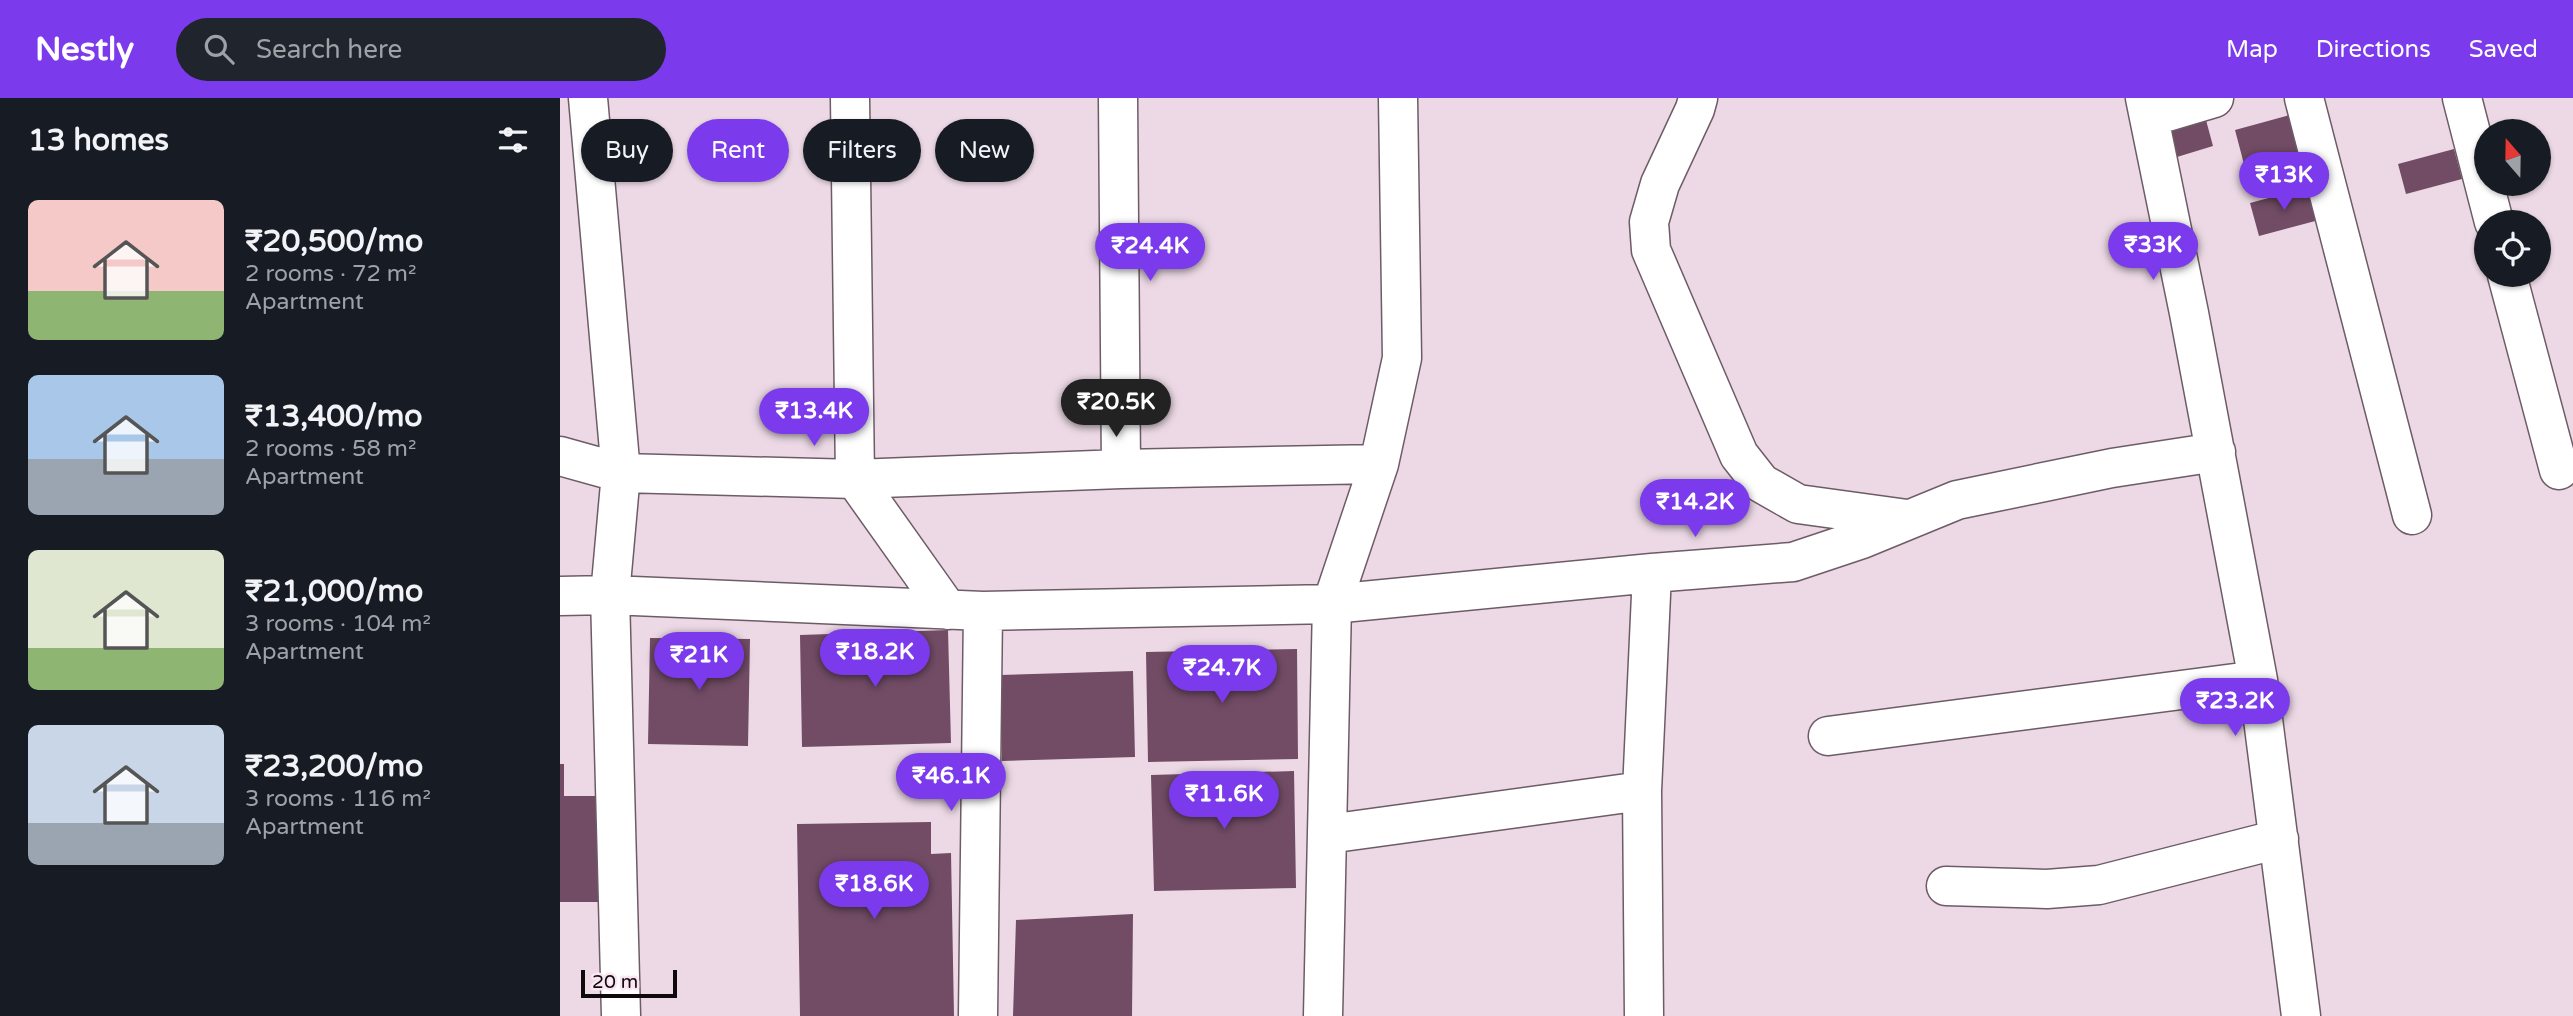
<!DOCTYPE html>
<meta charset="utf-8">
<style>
:root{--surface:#171b24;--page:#20242c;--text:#f1f3f6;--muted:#9ea1a6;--accent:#7c3aed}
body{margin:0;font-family:"Varela Round",sans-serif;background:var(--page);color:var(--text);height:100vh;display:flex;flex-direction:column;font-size:26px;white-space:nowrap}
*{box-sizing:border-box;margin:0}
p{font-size:23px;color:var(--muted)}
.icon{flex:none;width:38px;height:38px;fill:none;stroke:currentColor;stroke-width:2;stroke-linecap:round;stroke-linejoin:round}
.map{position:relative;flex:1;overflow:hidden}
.sheet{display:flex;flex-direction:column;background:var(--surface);width:560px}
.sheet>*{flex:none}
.top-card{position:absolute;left:21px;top:21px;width:665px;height:63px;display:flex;gap:14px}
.needle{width:46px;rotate:340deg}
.tools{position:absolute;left:1914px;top:21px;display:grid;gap:14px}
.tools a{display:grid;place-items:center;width:77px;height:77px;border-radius:50%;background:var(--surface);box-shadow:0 2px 5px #0004;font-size:35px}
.scale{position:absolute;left:21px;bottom:18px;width:96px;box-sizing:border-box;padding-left:7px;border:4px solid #0f090d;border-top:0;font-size:19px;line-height:24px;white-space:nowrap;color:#0f090d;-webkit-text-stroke:5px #fae6f2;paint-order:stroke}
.price{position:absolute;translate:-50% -60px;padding:0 16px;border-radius:24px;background:var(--accent);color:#fff;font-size:23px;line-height:46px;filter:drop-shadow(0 2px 4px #0008)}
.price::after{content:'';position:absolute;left:50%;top:42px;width:21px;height:16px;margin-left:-10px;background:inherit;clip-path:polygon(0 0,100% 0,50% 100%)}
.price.current{background:#222;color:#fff}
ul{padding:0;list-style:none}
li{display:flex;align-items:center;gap:21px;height:175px;padding:0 28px}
li span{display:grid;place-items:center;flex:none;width:196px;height:140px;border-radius:10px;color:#555}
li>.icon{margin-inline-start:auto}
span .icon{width:84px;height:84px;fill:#fffc;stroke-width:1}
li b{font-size:30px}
h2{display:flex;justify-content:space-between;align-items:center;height:84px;padding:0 28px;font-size:30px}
.tag{padding:0 24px;border-radius:32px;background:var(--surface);box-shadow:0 2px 5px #0004;font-size:24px;line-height:63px}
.tag.current{background:var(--accent);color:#fff}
header{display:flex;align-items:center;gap:42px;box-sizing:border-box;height:98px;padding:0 35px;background:var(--accent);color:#fff}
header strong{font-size:33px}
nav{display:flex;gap:38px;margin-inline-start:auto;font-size:24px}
.search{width:490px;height:63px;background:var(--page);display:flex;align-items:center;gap:18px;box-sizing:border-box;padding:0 24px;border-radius:38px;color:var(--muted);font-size:26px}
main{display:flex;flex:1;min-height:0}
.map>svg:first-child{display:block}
.building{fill:#724c65}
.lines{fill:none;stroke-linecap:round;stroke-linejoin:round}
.minor-casing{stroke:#6d5c66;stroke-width:41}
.minor{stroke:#fff;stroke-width:38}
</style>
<header>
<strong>Nestly</strong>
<div class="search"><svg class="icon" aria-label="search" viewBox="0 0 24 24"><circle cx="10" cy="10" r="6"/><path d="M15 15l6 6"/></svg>Search here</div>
<nav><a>Map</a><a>Directions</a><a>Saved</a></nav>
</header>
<main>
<section class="sheet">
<h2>13 homes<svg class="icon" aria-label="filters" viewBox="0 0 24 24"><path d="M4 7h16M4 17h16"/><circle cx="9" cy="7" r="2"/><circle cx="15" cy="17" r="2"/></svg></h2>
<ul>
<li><span style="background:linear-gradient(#f6c9c9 65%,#8fb573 0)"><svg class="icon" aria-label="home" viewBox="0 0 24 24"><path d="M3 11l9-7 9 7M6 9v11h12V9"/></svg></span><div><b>₹20,500/mo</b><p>2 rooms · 72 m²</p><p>Apartment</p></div></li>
<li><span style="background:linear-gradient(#a9c7e8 60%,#9aa5b1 0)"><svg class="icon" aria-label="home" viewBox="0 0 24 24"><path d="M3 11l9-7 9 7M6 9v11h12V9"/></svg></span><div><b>₹13,400/mo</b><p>2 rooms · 58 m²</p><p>Apartment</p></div></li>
<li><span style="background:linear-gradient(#dfe7d0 70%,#8fb573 0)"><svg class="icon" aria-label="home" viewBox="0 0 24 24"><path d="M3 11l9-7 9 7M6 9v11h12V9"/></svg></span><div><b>₹21,000/mo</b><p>3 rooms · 104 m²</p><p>Apartment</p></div></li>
<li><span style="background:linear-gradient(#c9d6e8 70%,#9aa5b1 0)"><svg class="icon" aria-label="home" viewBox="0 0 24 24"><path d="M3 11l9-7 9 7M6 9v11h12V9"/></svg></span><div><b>₹23,200/mo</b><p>3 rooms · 116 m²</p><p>Apartment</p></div></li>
</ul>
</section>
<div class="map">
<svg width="2013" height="918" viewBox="0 0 2013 918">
<rect width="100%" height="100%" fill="#ecd9e5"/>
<path class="building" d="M 1643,11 L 1653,48 L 1617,59 L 1607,21 Z
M 1733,16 L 1743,53 L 1685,70 L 1675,32 Z
M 1894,51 L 1902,81 L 1846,96 L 1838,66 Z
M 1750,89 L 1759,122 L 1699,138 L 1690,105 Z
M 388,532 L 391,645 L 242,649 L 240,537 Z
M 90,540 L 190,541 L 188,648 L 88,646 Z
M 737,551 L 738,661 L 588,664 L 586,554 Z
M 573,573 L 575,659 L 442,663 L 440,577 Z
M 0,666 L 4,666 L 4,698 L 47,698 L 48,804 L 0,804 Z
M 734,673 L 736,790 L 594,793 L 591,677 Z
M 371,724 L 371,756 L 391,755 L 394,918 L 240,918 L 237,726 Z
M 573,816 L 572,918 L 453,918 L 456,822 Z"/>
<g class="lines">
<g class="minor-casing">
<path id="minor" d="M 558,0 L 561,371
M 1138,0 L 1135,11 L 1100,86 L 1089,124 L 1091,152 L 1179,357 L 1201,385 L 1238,406 L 1347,421
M 1585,0 L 1629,215 L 1698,582 L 1741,918
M 1744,0 L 1852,417
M 1902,0 L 1934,124
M 1590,19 L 1654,0
M 1947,177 L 1999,372
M 0,358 L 61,375 L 28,0
M 295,381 L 561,371 L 819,366
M 295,381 L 388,512
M 0,498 L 50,497 L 423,513 L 772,506 L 1092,475
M 1268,638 L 1698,582
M 768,736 L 1082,693
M 1386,788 L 1487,791 L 1539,787 L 1719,741
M 61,918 L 50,497 L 61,375 L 295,381 L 290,0
M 418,918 L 423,513
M 763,918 L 772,506 L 819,366 L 842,260 L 838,0
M 1084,918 L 1082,693 L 1092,475 L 1233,464 L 1302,441 L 1397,402 L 1552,370 L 1656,354"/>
</g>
<use href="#minor" class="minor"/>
</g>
</svg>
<div class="tools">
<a><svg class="needle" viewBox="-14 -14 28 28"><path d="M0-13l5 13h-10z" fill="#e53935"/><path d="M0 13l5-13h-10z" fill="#9ea1a6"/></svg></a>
<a><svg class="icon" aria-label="locate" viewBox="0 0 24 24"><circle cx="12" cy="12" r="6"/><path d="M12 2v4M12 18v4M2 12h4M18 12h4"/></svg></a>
</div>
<div class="scale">20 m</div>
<b class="price" style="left:1724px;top:114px">₹13K</b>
<b class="price" style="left:1593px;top:184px">₹33K</b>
<b class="price" style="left:590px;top:185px">₹24.4K</b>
<b class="price current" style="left:556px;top:341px">₹20.5K</b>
<b class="price" style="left:254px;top:350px">₹13.4K</b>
<b class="price" style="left:1135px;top:441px">₹14.2K</b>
<b class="price" style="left:315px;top:591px">₹18.2K</b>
<b class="price" style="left:139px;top:594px">₹21K</b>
<b class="price" style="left:662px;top:607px">₹24.7K</b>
<b class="price" style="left:1675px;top:640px">₹23.2K</b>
<b class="price" style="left:391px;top:715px">₹46.1K</b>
<b class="price" style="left:664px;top:733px">₹11.6K</b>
<b class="price" style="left:314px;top:823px">₹18.6K</b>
<div class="top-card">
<a class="tag">Buy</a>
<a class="tag current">Rent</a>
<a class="tag">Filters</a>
<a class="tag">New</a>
</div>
</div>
</main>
